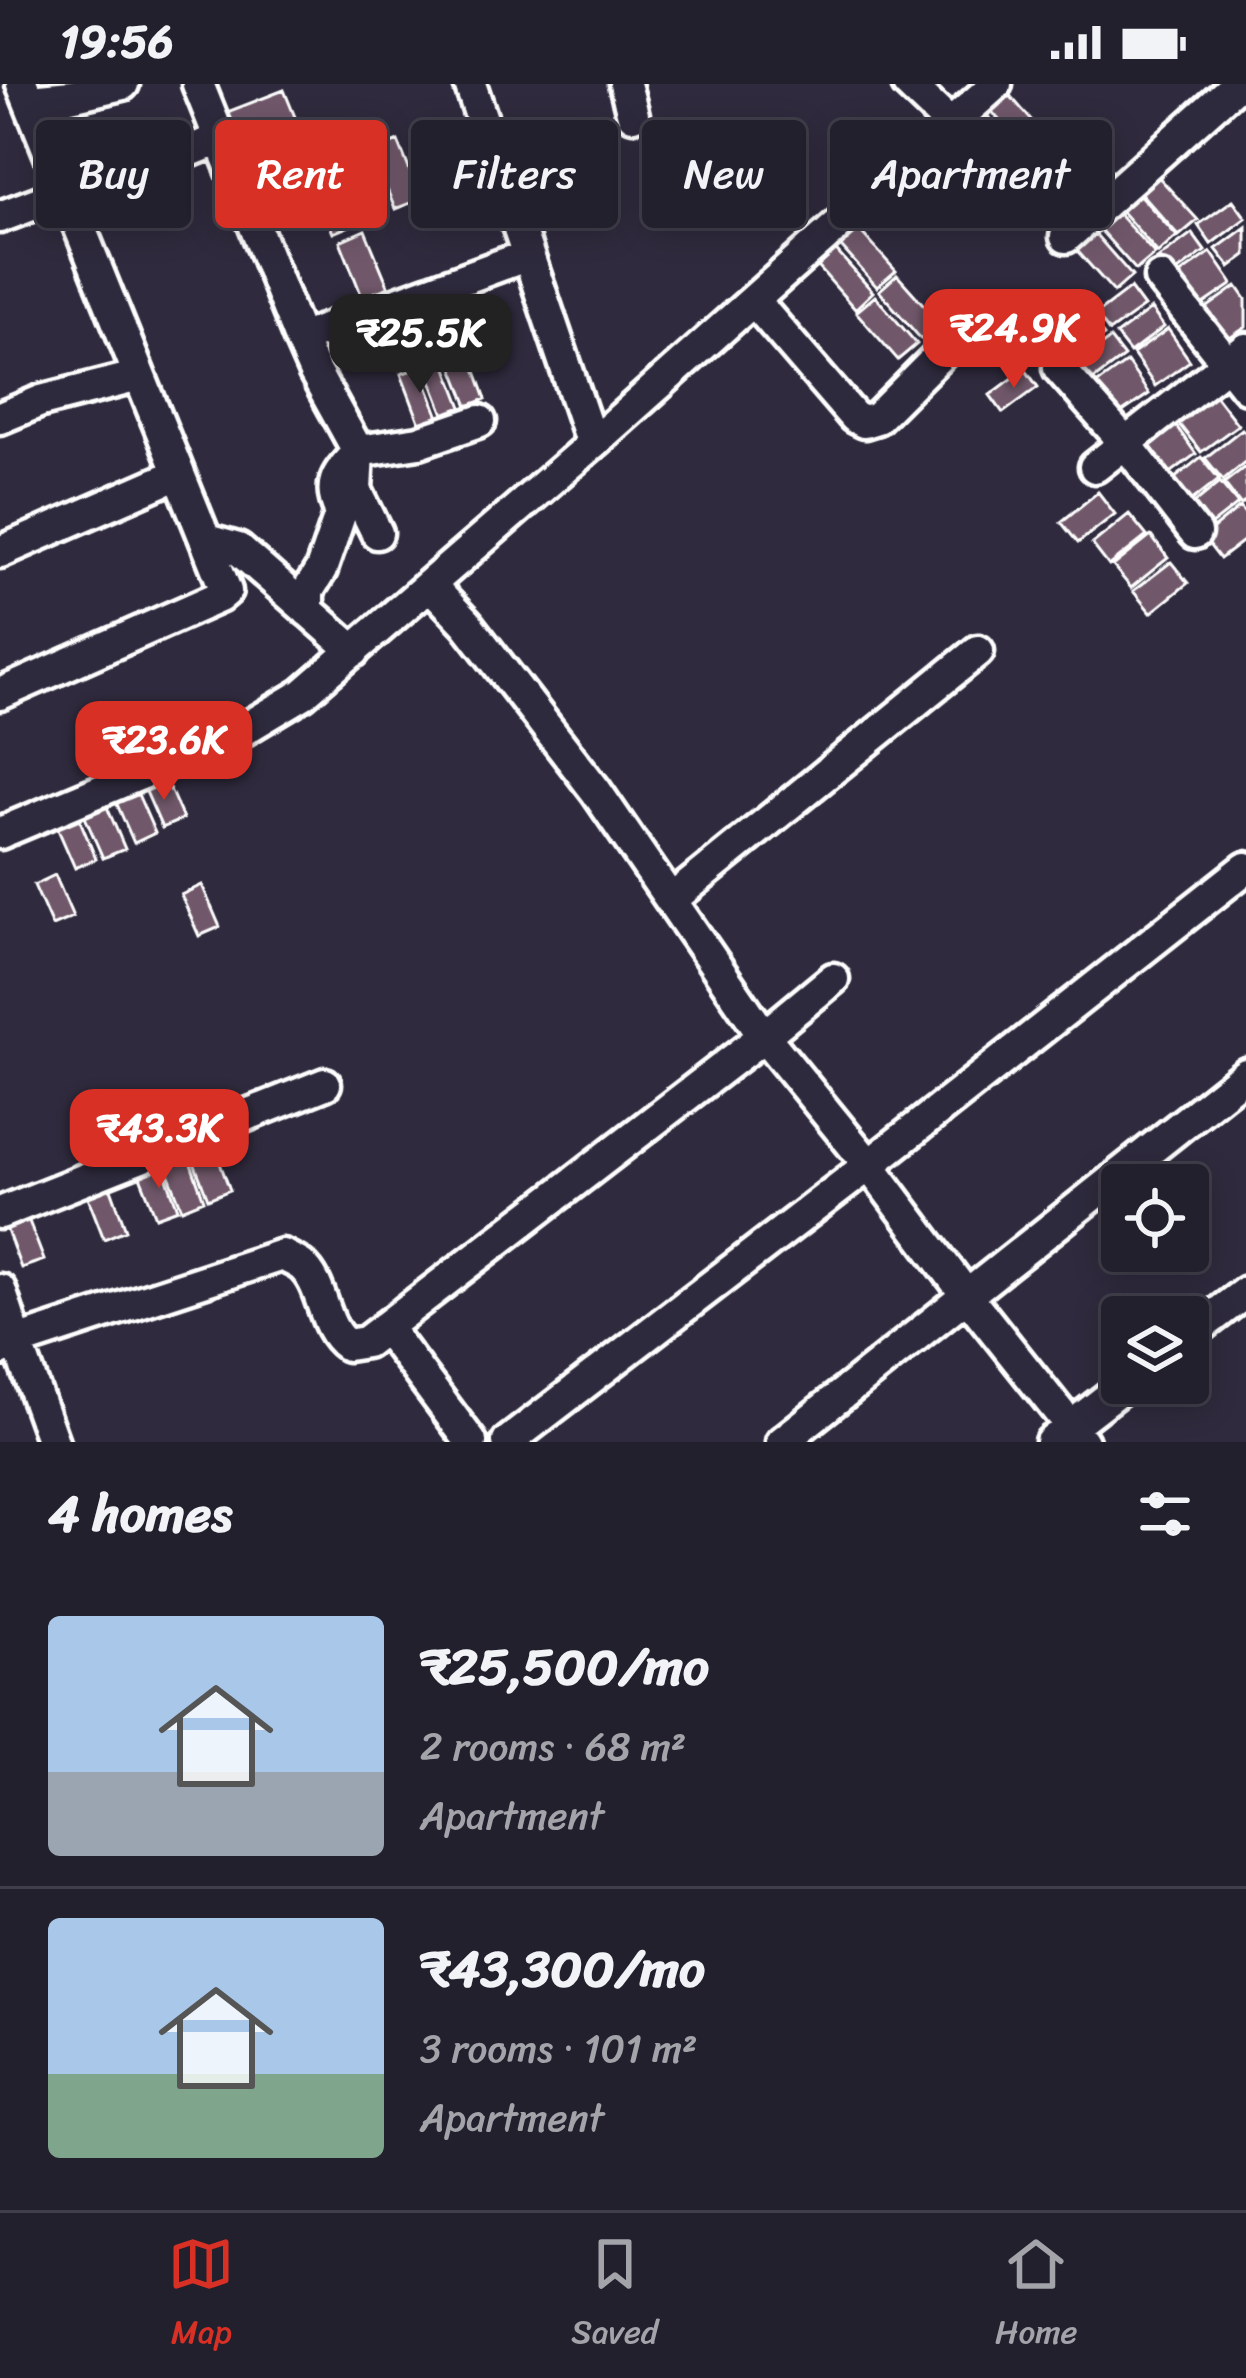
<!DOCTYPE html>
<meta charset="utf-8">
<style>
:root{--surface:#23202e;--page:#2b2836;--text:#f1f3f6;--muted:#a3a3aa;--line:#403e4a;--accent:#d93025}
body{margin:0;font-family:Sriracha,sans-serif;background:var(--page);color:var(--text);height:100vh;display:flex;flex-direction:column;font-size:45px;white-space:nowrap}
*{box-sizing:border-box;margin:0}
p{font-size:39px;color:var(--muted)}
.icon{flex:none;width:66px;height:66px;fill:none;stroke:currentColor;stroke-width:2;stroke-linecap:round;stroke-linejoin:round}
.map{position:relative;height:1358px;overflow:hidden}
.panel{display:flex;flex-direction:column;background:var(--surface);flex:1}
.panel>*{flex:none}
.hud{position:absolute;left:36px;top:36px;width:1176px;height:108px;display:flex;gap:24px}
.tools{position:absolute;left:1101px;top:1080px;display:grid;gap:24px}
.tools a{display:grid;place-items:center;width:108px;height:108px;border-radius:12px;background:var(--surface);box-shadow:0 6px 30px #0003,0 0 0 3px var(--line);font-size:60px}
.price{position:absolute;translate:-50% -102px;padding:0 27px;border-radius:24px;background:var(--accent);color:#fff;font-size:39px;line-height:78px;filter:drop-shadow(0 3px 6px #0008)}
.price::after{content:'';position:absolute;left:50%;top:72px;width:36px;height:27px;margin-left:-18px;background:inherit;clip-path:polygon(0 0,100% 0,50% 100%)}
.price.current{background:#222;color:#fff}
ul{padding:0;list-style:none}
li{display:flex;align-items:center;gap:36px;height:300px;padding:0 48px}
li+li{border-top:3px solid var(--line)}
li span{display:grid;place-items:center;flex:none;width:336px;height:240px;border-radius:12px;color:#555}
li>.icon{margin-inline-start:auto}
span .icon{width:144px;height:144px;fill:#fffc;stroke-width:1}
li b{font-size:51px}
h2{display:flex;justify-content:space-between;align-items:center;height:144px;padding:0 48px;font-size:51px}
.tag{padding:0 42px;border-radius:12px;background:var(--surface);box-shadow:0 6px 30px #0003,0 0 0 3px var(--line);font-size:42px;line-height:108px}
.tag.current{background:var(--accent);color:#fff}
.status{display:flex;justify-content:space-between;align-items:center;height:84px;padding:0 60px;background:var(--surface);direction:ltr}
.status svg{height:33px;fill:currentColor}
.tabs{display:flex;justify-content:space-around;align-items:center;height:168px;border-top:3px solid var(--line);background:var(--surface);font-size:33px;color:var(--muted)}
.tabs a{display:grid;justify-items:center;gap:6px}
.tabs .current{color:var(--accent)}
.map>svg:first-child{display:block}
.building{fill:#6f586b;stroke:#fff;stroke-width:3}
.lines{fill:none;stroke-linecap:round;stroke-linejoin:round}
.minor-casing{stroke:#fff;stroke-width:39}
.minor{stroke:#2f2a3d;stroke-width:30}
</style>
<div class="status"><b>19:56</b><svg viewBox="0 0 49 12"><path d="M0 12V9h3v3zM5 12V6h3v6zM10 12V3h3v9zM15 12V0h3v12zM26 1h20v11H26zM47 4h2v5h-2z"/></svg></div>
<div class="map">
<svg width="1246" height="1358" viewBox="0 0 1246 1358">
<rect width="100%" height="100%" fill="#2f2a3d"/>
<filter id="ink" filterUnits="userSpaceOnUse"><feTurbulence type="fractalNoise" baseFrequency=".00833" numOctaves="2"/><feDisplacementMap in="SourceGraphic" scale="24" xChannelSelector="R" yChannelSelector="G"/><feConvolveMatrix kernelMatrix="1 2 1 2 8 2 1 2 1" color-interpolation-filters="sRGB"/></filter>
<g filter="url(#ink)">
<path class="building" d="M 284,6 L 295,33 L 238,56 L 227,28 Z
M 1006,7 L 1048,55 L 1029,71 L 988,23 Z
M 984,28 L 1026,76 L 1007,92 L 965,45 Z
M 957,48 L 999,95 L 981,111 L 939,64 Z
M 398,57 L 421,115 L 395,125 L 372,68 Z
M 935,69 L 977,116 L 959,133 L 917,85 Z
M 366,72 L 389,129 L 364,140 L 341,82 Z
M 336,81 L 359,138 L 333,149 L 310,91 Z
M 1155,89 L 1198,136 L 1179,152 L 1137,105 Z
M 1134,105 L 1177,152 L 1158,169 L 1116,121 Z
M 1233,116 L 1246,134 L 1211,160 L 1198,141 Z
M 1112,123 L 1155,170 L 1136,186 L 1094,139 Z
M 853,139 L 896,187 L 877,203 L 835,156 Z
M 1246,143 L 1246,171 L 1230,183 L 1216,165 Z
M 1090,144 L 1132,192 L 1114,208 L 1072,161 Z
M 365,146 L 389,204 L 363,215 L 340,157 Z
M 1192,149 L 1205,167 L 1170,193 L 1157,175 Z
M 831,161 L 873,208 L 855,225 L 813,177 Z
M 1211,168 L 1233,200 L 1198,224 L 1176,193 Z
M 897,191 L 939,238 L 921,255 L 879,207 Z
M 1237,202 L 1246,215 L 1246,243 L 1224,258 L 1202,227 Z
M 1130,204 L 1144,223 L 1109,248 L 1096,230 Z
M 446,211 L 465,260 L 446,267 L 428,218 Z
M 875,212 L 917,260 L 898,276 L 856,228 Z
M 422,219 L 441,269 L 422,276 L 404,227 Z
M 1151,225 L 1164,243 L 1130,269 L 1116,251 Z
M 398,229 L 417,278 L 399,285 L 380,236 Z
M 1090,234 L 1104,252 L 1069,277 L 1056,260 Z
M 1168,245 L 1190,277 L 1155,302 L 1133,270 Z
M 1110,255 L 1124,273 L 1089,299 L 1076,280 Z
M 468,265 L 486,315 L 468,322 L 449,273 Z
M 443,274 L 462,323 L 444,330 L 425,281 Z
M 1127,278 L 1149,310 L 1114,334 L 1092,303 Z
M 420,283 L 439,333 L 420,340 L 401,290 Z
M 1025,285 L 1038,303 L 1003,329 L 990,311 Z
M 1215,311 L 1238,341 L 1201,368 L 1178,339 Z
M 1174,339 L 1196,370 L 1160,397 L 1137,367 Z
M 1242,345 L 1246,349 L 1246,377 L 1223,396 L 1205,374 Z
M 1201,373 L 1219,395 L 1181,425 L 1164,403 Z
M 1246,382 L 1246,417 L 1241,421 L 1224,399 Z
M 1220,398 L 1238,420 L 1200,450 L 1183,428 Z
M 1098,408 L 1115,430 L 1078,459 L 1061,438 Z
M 1240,423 L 1246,431 L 1246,455 L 1220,475 L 1203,453 Z
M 1129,430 L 1147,452 L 1109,482 L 1092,460 Z
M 1151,452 L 1168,474 L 1131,504 L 1113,482 Z
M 1171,478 L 1188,499 L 1151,529 L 1133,507 Z
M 165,694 L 183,735 L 162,744 L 144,703 Z
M 137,708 L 155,749 L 134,759 L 116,718 Z
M 107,723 L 125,765 L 103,774 L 85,733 Z
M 79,734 L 96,775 L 75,784 L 57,743 Z
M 55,791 L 73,833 L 52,842 L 34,801 Z
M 202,801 L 220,843 L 199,852 L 181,811 Z
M 214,1063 L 230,1106 L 208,1115 L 191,1071 Z
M 188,1072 L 204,1116 L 182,1125 L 165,1081 Z
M 162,1081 L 178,1125 L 156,1133 L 139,1090 Z
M 110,1102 L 126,1146 L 104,1155 L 87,1111 Z
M 27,1132 L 44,1176 L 21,1184 L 5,1141 Z"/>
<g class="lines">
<g class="minor-casing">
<path id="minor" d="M 198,0 L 300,255 L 314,287 L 358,367 L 356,406 L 377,449
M 470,0 L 592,360
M 625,0 L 633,31
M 908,0 L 951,41
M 29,16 L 71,12 L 123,0
M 69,116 L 219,55
M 0,133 L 66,108
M 1066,153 L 1237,0
M 1160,194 L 1246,303
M 754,217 L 854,333 L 864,338 L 877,334 L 957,254
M 300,255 L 528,171
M 1059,284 L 1126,360 L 1195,449
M 0,334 L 41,317 L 139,292
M 1095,383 L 1246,265
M 206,456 L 238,465 L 354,567
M 0,468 L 178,390
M 430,501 L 467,540 L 596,707 L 764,952 L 869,1081 L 967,1212 L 1083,1358
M 308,527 L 308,507 L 321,486 L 341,428 C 326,399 339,389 358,367 L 419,358 L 480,337
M 0,610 L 219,513 L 226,507 L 22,0
M 0,749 L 238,649 L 303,610 L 592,360 L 996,0
M 671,816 L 978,567
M 0,1129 L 325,1000
M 0,1206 L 17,1258 L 0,1266
M 385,1243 L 471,1358
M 1188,1252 L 1246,1208
M 53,1358 L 17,1258 L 282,1171 C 288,1174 295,1177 301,1181 C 325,1201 321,1243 347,1261 L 366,1258 L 764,952 L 833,895
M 508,1358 L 869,1081 L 1246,784
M 782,1358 L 1246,990
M 1051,1358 L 1127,1299"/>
</g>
<use href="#minor" class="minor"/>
</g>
</g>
</svg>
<div class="tools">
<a><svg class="icon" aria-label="locate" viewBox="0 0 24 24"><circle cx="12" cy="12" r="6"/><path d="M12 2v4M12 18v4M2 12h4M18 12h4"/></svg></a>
<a><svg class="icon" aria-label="layers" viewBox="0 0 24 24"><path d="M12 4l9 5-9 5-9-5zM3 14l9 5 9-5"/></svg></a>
</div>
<b class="price" style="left:1014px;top:307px">₹24.9K</b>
<b class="price current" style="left:420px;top:312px">₹25.5K</b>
<b class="price" style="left:164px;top:719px">₹23.6K</b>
<b class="price" style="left:159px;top:1107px">₹43.3K</b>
<div class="hud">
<a class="tag">Buy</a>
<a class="tag current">Rent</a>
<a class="tag">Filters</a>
<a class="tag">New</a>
<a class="tag">Apartment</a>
</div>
</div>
<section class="panel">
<h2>4 homes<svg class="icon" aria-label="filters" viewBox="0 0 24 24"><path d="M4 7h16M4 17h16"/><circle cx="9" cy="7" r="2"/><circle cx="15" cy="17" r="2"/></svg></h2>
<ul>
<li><span style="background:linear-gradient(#a9c7e8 65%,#9aa5b1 0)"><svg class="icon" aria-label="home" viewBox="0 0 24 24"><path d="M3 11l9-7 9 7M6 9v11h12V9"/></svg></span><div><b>₹25,500/mo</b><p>2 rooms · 68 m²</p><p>Apartment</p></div></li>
<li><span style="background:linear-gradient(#a9c7e8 65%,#7fa58c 0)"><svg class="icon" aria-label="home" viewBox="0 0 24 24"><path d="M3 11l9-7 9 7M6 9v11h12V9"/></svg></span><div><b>₹43,300/mo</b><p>3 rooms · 101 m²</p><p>Apartment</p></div></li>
</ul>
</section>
<nav class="tabs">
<a class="current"><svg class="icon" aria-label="map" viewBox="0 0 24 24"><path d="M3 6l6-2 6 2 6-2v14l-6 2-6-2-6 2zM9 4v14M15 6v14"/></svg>Map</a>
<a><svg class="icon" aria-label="saved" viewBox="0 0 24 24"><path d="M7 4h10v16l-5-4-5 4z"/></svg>Saved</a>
<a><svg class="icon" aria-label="home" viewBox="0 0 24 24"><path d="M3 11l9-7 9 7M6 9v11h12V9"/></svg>Home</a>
</nav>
